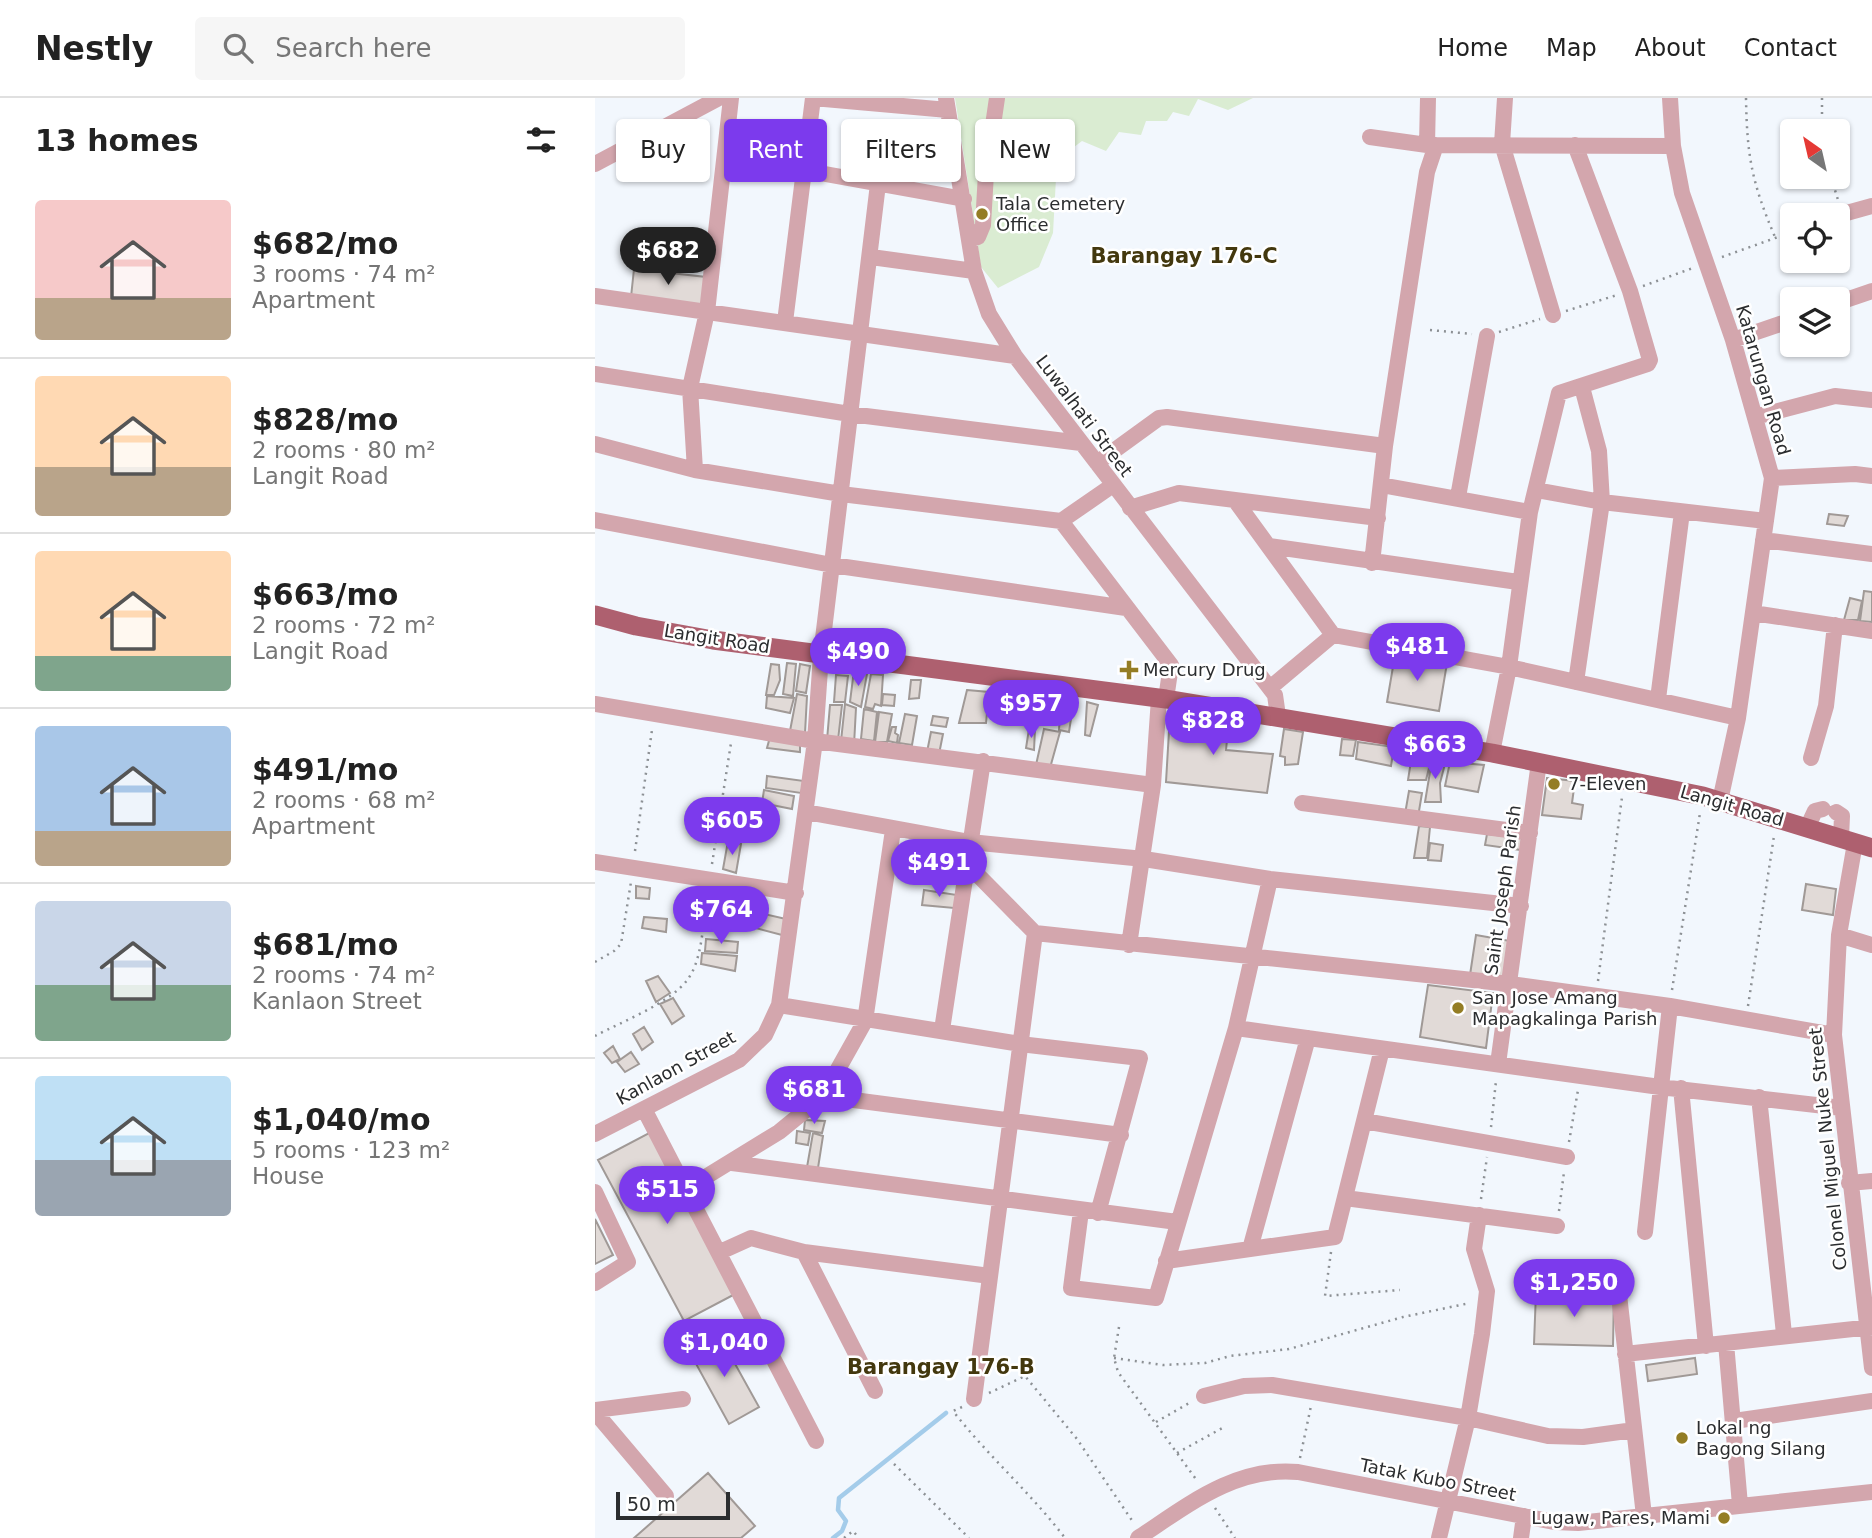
<!DOCTYPE html>
<meta charset="utf-8">
<style>
:root{--surface:#fff;--page:#f6f6f6;--text:#222;--muted:#767676;--line:#e0e0e0;--accent:#7c3aed}
body{margin:0;font-family:"DejaVu Sans",sans-serif;background:var(--page);color:var(--text);height:100vh;display:flex;flex-direction:column;font-size:26px;white-space:nowrap}
*{box-sizing:border-box;margin:0}
p{font-size:23px;color:var(--muted)}
.icon{flex:none;width:38px;height:38px;fill:none;stroke:currentColor;stroke-width:2;stroke-linecap:round;stroke-linejoin:round}
.map{position:relative;flex:1;overflow:hidden}
.side{display:flex;flex-direction:column;background:var(--surface);width:595px}
.side>*{flex:none}
.top-card{position:absolute;left:21px;top:21px;width:665px;height:63px;display:flex;gap:14px}
.needle{width:46px;rotate:326deg}
.controls{position:absolute;left:1185px;top:21px;display:grid;gap:14px}
.controls a{display:grid;place-items:center;width:70px;height:70px;border-radius:7px;background:var(--surface);box-shadow:0 2px 5px #0004;font-size:35px}
.scale{position:absolute;left:21px;bottom:18px;width:114px;box-sizing:border-box;padding-left:7px;border:4px solid #2b2d2f;border-top:0;font-size:19px;line-height:24px;white-space:nowrap;color:#2b2d2f;-webkit-text-stroke:5px #fff;paint-order:stroke}
.price{position:absolute;translate:-50% -60px;padding:0 16px;border-radius:24px;background:var(--accent);color:#fff;font-size:23px;line-height:46px;filter:drop-shadow(0 2px 4px #0008)}
.price::after{content:'';position:absolute;left:50%;top:42px;width:21px;height:16px;margin-left:-10px;background:inherit;clip-path:polygon(0 0,100% 0,50% 100%)}
.price.on{background:#222;color:#fff}
ul{padding:0;list-style:none}
li{display:flex;align-items:center;gap:21px;height:175px;padding:0 35px}
li+li{border-top:2px solid var(--line)}
li span{display:grid;place-items:center;flex:none;width:196px;height:140px;border-radius:7px;color:#555}
li>.icon{margin-inline-start:auto}
span .icon{width:84px;height:84px;fill:#fffc;stroke-width:1}
li b{font-size:30px}
h2{display:flex;justify-content:space-between;align-items:center;height:84px;padding:0 35px;font-size:30px}
.chip{padding:0 24px;border-radius:7px;background:var(--surface);box-shadow:0 2px 5px #0004;font-size:24px;line-height:63px}
.chip.on{background:var(--accent);color:#fff}
header{display:flex;align-items:center;gap:42px;box-sizing:border-box;height:98px;padding:0 35px;background:var(--surface);border-bottom:2px solid var(--line)}
header strong{font-size:33px}
nav{display:flex;gap:38px;margin-inline-start:auto;font-size:24px}
.search{width:490px;height:63px;background:var(--page);display:flex;align-items:center;gap:18px;box-sizing:border-box;padding:0 24px;border-radius:7px;color:var(--muted);font-size:26px}
main{display:flex;flex:1;min-height:0}
.map>svg:first-child{display:block}
.green{fill:#daecd2}
.lines{fill:none;stroke-linecap:round;stroke-linejoin:round}
.stream{stroke:#a4ccea;stroke-width:4.5}
.building{fill:#e1dad7;stroke:#a09996;stroke-width:2}
.path{stroke:#8d9195;stroke-width:2.5;stroke-dasharray:2 5;stroke-linecap:butt}
.minor{stroke:#d3a6ad;stroke-width:16}
.major{stroke:#ae606f;stroke-width:19}
.poi-dot{fill:#947d24;stroke:#fff;stroke-width:2.5}
.labels{text-anchor:middle;stroke-width:5;stroke-linejoin:round;paint-order:stroke}
.poi-label{font-size:18px;fill:#2b2d2f;stroke:#fff;text-anchor:start}
.street-label{font-size:18px;fill:#2b2d2f;stroke:#fff}
.quarter-label{font-size:21px;font-weight:bold;fill:#43380e;stroke:#fff}
</style>
<header>
<strong>Nestly</strong>
<div class="search"><svg class="icon" aria-label="search" viewBox="0 0 24 24"><circle cx="10" cy="10" r="6"/><path d="M15 15l6 6"/></svg>Search here</div>
<nav><a>Home</a><a>Map</a><a>About</a><a>Contact</a></nav>
</header>
<main>
<section class="side">
<h2>13 homes<svg class="icon" aria-label="filters" viewBox="0 0 24 24"><path d="M4 7h16M4 17h16"/><circle cx="9" cy="7" r="2"/><circle cx="15" cy="17" r="2"/></svg></h2>
<ul>
<li><span style="background:linear-gradient(#f6c9c9 70%,#b9a48a 0)"><svg class="icon" aria-label="home" viewBox="0 0 24 24"><path d="M3 11l9-7 9 7M6 9v11h12V9"/></svg></span><div><b>$682/mo</b><p>3 rooms · 74 m²</p><p>Apartment</p></div></li>
<li><span style="background:linear-gradient(#ffd9b3 65%,#b9a48a 0)"><svg class="icon" aria-label="home" viewBox="0 0 24 24"><path d="M3 11l9-7 9 7M6 9v11h12V9"/></svg></span><div><b>$828/mo</b><p>2 rooms · 80 m²</p><p>Langit Road</p></div></li>
<li><span style="background:linear-gradient(#ffd9b3 75%,#7fa58c 0)"><svg class="icon" aria-label="home" viewBox="0 0 24 24"><path d="M3 11l9-7 9 7M6 9v11h12V9"/></svg></span><div><b>$663/mo</b><p>2 rooms · 72 m²</p><p>Langit Road</p></div></li>
<li><span style="background:linear-gradient(#a9c7e8 75%,#b9a48a 0)"><svg class="icon" aria-label="home" viewBox="0 0 24 24"><path d="M3 11l9-7 9 7M6 9v11h12V9"/></svg></span><div><b>$491/mo</b><p>2 rooms · 68 m²</p><p>Apartment</p></div></li>
<li><span style="background:linear-gradient(#c9d6e8 60%,#7fa58c 0)"><svg class="icon" aria-label="home" viewBox="0 0 24 24"><path d="M3 11l9-7 9 7M6 9v11h12V9"/></svg></span><div><b>$681/mo</b><p>2 rooms · 74 m²</p><p>Kanlaon Street</p></div></li>
<li><span style="background:linear-gradient(#bfe0f5 60%,#9aa5b1 0)"><svg class="icon" aria-label="home" viewBox="0 0 24 24"><path d="M3 11l9-7 9 7M6 9v11h12V9"/></svg></span><div><b>$1,040/mo</b><p>5 rooms · 123 m²</p><p>House</p></div></li>
</ul>
</section>
<div class="map">
<svg width="1277" height="1440" viewBox="0 0 1277 1440">
<rect width="100%" height="100%" fill="#f2f7fd"/>
<path class="green" d="M 360,0 L 658,0 L 633,12 L 603,1 L 594,18 L 578,14 L 572,23 L 551,23 L 546,37 L 524,34 L 511,53 L 487,43 L 462,62 L 458,135 L 444,169 L 403,190 L 386,169 Z"/>
<g class="lines">
<path class="stream" d="M 238,1440 L 247,1433 L 251,1423 L 243,1412 L 244,1400 L 351,1315"/>
</g>
<path class="building" d="M 39,171 L 111,179 L 107,207 L 36,199 Z
M 1234,416 L 1253,418 L 1249,428 L 1232,426 Z
M 1269,493 L 1277,494 L 1277,524 L 1265,523 Z
M 1255,500 L 1267,503 L 1263,522 L 1249,522 Z
M 800,557 L 852,565 L 844,613 L 792,604 Z
M 192,565 L 201,566 L 198,598 L 188,596 Z
M 176,566 L 184,567 L 185,582 L 179,597 L 171,597 Z
M 205,566 L 215,568 L 211,595 L 201,593 Z
M 259,572 L 272,576 L 266,609 L 255,604 Z
M 276,576 L 288,577 L 286,608 L 280,606 L 278,611 L 270,609 Z
M 241,577 L 253,578 L 250,604 L 239,604 Z
M 316,582 L 326,582 L 324,600 L 314,601 Z
M 372,592 L 394,594 L 391,625 L 364,625 Z
M 202,596 L 212,598 L 210,635 L 195,633 Z
M 288,596 L 300,597 L 299,608 L 287,607 Z
M 172,598 L 199,600 L 195,615 L 171,610 Z
M 458,599 L 462,600 L 459,623 L 456,623 Z
M 466,600 L 479,601 L 474,634 L 464,632 Z
M 492,604 L 503,607 L 495,638 L 490,637 Z
M 250,606 L 261,610 L 259,647 L 246,643 Z
M 235,607 L 247,607 L 243,642 L 232,642 Z
M 269,611 L 282,614 L 279,643 L 266,641 Z
M 284,614 L 297,616 L 292,644 L 280,644 Z
M 310,616 L 322,618 L 317,647 L 304,645 Z
M 575,616 L 634,622 L 631,652 L 678,656 L 672,695 L 571,684 Z
M 338,618 L 353,620 L 351,629 L 336,627 Z
M 297,629 L 301,629 L 300,635 L 303,637 L 302,645 L 293,643 Z
M 434,631 L 440,631 L 439,652 L 431,650 Z
M 449,631 L 465,634 L 455,670 L 441,667 Z
M 689,631 L 708,634 L 703,666 L 690,667 L 690,659 L 685,658 Z
M 336,634 L 348,636 L 344,656 L 332,654 Z
M 175,639 L 205,645 L 205,654 L 172,650 Z
M 747,641 L 761,642 L 758,658 L 745,657 Z
M 763,644 L 799,649 L 796,668 L 761,661 Z
M 817,657 L 837,658 L 831,682 L 813,682 Z
M 837,662 L 851,662 L 845,685 L 846,704 L 830,704 Z
M 855,664 L 889,667 L 883,694 L 850,688 Z
M 172,678 L 209,683 L 206,695 L 171,690 Z
M 952,680 L 980,683 L 977,705 L 988,707 L 986,721 L 947,717 Z
M 169,692 L 199,698 L 197,711 L 167,705 Z
M 814,693 L 827,695 L 823,719 L 810,716 Z
M 132,715 L 165,721 L 162,732 L 130,727 Z
M 824,728 L 835,729 L 832,760 L 819,760 Z
M 892,736 L 927,740 L 926,752 L 890,747 Z
M 133,743 L 146,746 L 141,775 L 128,771 Z
M 835,745 L 848,747 L 846,763 L 833,762 Z
M 1211,786 L 1241,791 L 1238,817 L 1207,812 Z
M 41,788 L 55,790 L 54,801 L 41,800 Z
M 329,792 L 362,797 L 359,810 L 327,807 Z
M 160,814 L 191,821 L 187,837 L 157,829 Z
M 49,819 L 72,821 L 71,834 L 47,830 Z
M 881,837 L 915,843 L 909,882 L 875,877 Z
M 111,841 L 143,844 L 142,855 L 110,853 Z
M 107,855 L 142,858 L 140,873 L 106,866 Z
M 63,878 L 75,895 L 61,904 L 51,883 Z
M 833,887 L 898,895 L 891,950 L 825,939 Z
M 78,900 L 89,918 L 77,926 L 65,906 Z
M 49,929 L 58,944 L 47,952 L 38,936 Z
M 18,948 L 25,961 L 17,965 L 9,955 Z
M 36,954 L 44,966 L 30,974 L 22,964 Z
M 210,1022 L 230,1023 L 227,1035 L 209,1032 Z
M 202,1033 L 215,1035 L 213,1047 L 201,1045 Z
M 56,1034 L 142,1195 L 89,1223 L 3,1062 Z
M 218,1035 L 228,1038 L 223,1070 L 212,1069 Z
M 0,1121 L 18,1157 L 0,1166 Z
M 941,1194 L 1019,1196 L 1018,1248 L 939,1246 Z
M 124,1237 L 164,1309 L 134,1326 L 94,1253 Z
M 1100,1260 L 1102,1276 L 1053,1283 L 1051,1267 Z
M 113,1375 L 160,1428 L 146,1440 L 39,1440 Z"/>
<g class="lines">
<path class="path" d="M 1151,0 C 1152,59 1157,85 1180,139
M 1227,0 L 1227,33
M 1236,79 L 1243,102
M 1127,159 L 1197,134
M 1048,188 L 1098,170
M 971,213 L 1022,197
M 835,232 L 877,236
M 904,234 L 945,221
M 40,753 L 57,632
M 117,766 L 136,645
M 0,864 L 19,853 L 26,846 L 36,784
M 1003,883 L 1027,699
M 1077,892 L 1105,715
M 1153,908 L 1179,738
M 0,938 C 26,924 76,905 93,881 C 108,860 108,823 112,797
M 896,1029 L 901,983
M 974,1044 L 983,992
M 886,1101 L 892,1059
M 964,1113 L 969,1074
M 736,1154 L 730,1198 L 805,1192
M 524,1229 L 519,1260 L 523,1274 L 603,1384
M 519,1260 L 568,1267 L 610,1265 L 635,1258 L 694,1251 L 808,1219 L 875,1205
M 394,1295 L 430,1278 L 482,1341 L 538,1424
M 367,1309 L 358,1313 C 393,1358 435,1394 470,1440
M 561,1324 L 596,1304
M 582,1355 L 631,1328
M 705,1360 L 716,1308
M 299,1366 L 374,1440
M 620,1410 L 640,1440
M 249,1440 L 258,1433 L 264,1440"/>
<path class="minor" d="M 218,0 L 353,12
M 351,0 L 379,173 L 394,216 L 420,258 L 680,597 L 683,618
M 910,0 L 907,46 L 958,217
M 1075,0 L 1078,48 L 1087,95 L 1138,242 L 1177,380 L 1143,620 L 1125,703
M 775,39 L 832,47 L 1078,48
M 832,47 L 833,0
M 0,66 L 124,0
M 208,72 L 369,101
M 1248,116 L 1277,108
M 374,142 L 383,139 L 388,127 L 391,75 L 402,0
M 276,159 L 379,173
M 0,198 L 420,258
M 1242,205 L 1277,193
M 190,224 L 218,0
M 1138,242 L 1197,222
M 0,276 L 255,316 L 486,345
M 1160,319 L 1240,298 L 1277,302
M 0,346 L 100,372 L 246,396 L 466,423 L 518,387
M 502,365 L 564,320 L 572,319 L 790,348
M 100,372 L 95,290 L 112,214 L 136,0
M 1177,380 L 1260,376 L 1277,378
M 786,387 L 935,414
M 941,392 L 1007,404 L 1171,423
M 863,399 L 892,238
M 642,405 L 738,537 L 914,569 L 1143,620
M 535,410 L 584,395 L 783,420
M 0,422 L 237,467 L 531,510
M 466,423 L 576,567 L 571,601
M 1168,442 L 1277,456
M 674,448 L 923,484
M 777,465 L 790,348 L 832,74 L 841,47
M 1158,515 L 1277,533
M 981,584 L 1007,404 L 1004,353 L 987,289
M 675,590 L 738,537
M 1063,601 L 1087,414
M 0,606 L 220,643 L 558,687
M 897,655 L 914,569 L 935,414 L 964,295 L 1053,266 L 1055,262 L 1035,193 L 980,47
M 1216,660 L 1231,608 L 1240,527
M 707,705 L 935,735
M 211,714 L 375,744 L 549,761 L 675,781 L 926,808
M 1241,714 L 1247,718 L 1246,740
M 1212,730 L 1220,713 L 1228,711
M 1260,745 L 1244,837 L 1239,937 L 1277,1270
M 0,764 L 201,795
M 374,768 L 440,835 L 915,886 L 1075,908 L 1239,937
M 1244,837 L 1277,847
M 534,847 L 558,687 L 564,600
M 184,907 L 425,946 L 545,960 L 503,1115
M 641,930 L 1065,989 L 1247,1010
M 347,932 L 388,663
M 903,966 L 944,664
M 1086,990 L 1111,1248
M 228,998 L 526,1037
M 1164,999 L 1189,1236
M 49,1011 L 221,1343
M 769,1023 L 972,1059
M 0,1036 L 144,962 L 170,937 L 184,907 L 220,643 L 226,557 L 283,86
M 137,1065 L 582,1124
M 1254,1085 L 1277,1083
M 91,1091 L 184,1034 L 228,998 L 270,923 L 298,732
M 0,1094 L 33,1164 L 0,1185
M 750,1100 L 962,1128
M 486,1113 L 476,1190 L 561,1200 L 641,930 L 675,781
M 1050,1134 L 1075,908
M 655,1151 L 713,940
M 125,1154 L 156,1140 L 209,1154 L 395,1178
M 209,1154 L 280,1293
M 571,1163 L 740,1139 L 787,951
M 1022,1179 L 1049,1418
M 1131,1245 L 1145,1407
M 1030,1256 L 1277,1229
M 609,1298 L 649,1288 L 677,1287 L 873,1320 L 953,1338 L 988,1339 L 1039,1332
M 379,1301 L 440,835
M 0,1312 L 88,1301
M 0,1314 L 71,1398
M 1139,1323 L 1277,1303
M 543,1440 C 593,1407 641,1368 703,1374 L 959,1424 L 983,1425 L 1277,1394
M 844,1440 L 873,1320 L 887,1236 L 892,1193 L 879,1151 L 884,1117
M 926,1440 L 929,1418"/>
<path class="major" d="M 0,517 L 41,528 L 118,542 L 571,601 L 897,655 L 1108,698 L 1277,750"/>
</g>
<g class="poi-dot">
<circle cx="387" cy="116" r="7"/>
<path d="M530.5 561.5h7v7h7v7h-7v7h-7v-7h-7v-7h7z"/>
<circle cx="959" cy="686" r="7"/>
<circle cx="863" cy="910" r="7"/>
<circle cx="1087" cy="1340" r="7"/>
<circle cx="1129" cy="1420" r="7"/>
</g>
<g class="labels">
<g class="poi-label">
<text x="401" y="112">Tala Cemetery<tspan x="401" dy="21">Office</tspan></text>
<text x="548" y="578">Mercury Drug</text>
<text x="973" y="692">7-Eleven</text>
<text x="877" y="906">San Jose Amang<tspan x="877" dy="21">Mapagkalinga Parish</tspan></text>
<text x="1101" y="1336">Lokal ng<tspan x="1101" dy="21">Bagong Silang</tspan></text>
<text x="1115" y="1426" text-anchor="end">Lugaw, Pares, Mami</text>
</g>
<g class="street-label">
<text transform="translate(1168 282) rotate(74)" y="6">Katarungan Road</text>
<text transform="translate(489 318) rotate(53)" y="6">Luwalhati Street</text>
<text transform="translate(122 541) rotate(9)" y="6">Langit Road</text>
<text transform="translate(1137 708) rotate(16)" y="6">Langit Road</text>
<text transform="translate(908 792) rotate(-82)" y="6">Saint Joseph Parish</text>
<text transform="translate(81 970) rotate(-29)" y="6">Kanlaon Street</text>
<text transform="translate(1233 1051) rotate(-96)" y="6">Colonel Miguel Nuke Street</text>
<text transform="translate(843 1382) rotate(11)" y="6">Tatak Kubo Street</text>
</g>
<g class="quarter-label">
<text x="589" y="165">Barangay 176-C</text>
<text x="346" y="1276">Barangay 176-B</text>
</g>
</g>
</svg>
<div class="controls">
<a><svg class="needle" viewBox="-14 -14 28 28"><path d="M0-13l5 13h-10z" fill="#e53935"/><path d="M0 13l5-13h-10z" fill="#767676"/></svg></a>
<a><svg class="icon" aria-label="locate" viewBox="0 0 24 24"><circle cx="12" cy="12" r="6"/><path d="M12 2v4M12 18v4M2 12h4M18 12h4"/></svg></a>
<a><svg class="icon" aria-label="layers" viewBox="0 0 24 24"><path d="M12 4l9 5-9 5-9-5zM3 14l9 5 9-5"/></svg></a>
</div>
<div class="scale">50 m</div>
<b class="price on" style="left:73px;top:189px">$682</b>
<b class="price" style="left:822px;top:585px">$481</b>
<b class="price" style="left:263px;top:590px">$490</b>
<b class="price" style="left:436px;top:642px">$957</b>
<b class="price" style="left:618px;top:659px">$828</b>
<b class="price" style="left:840px;top:683px">$663</b>
<b class="price" style="left:137px;top:759px">$605</b>
<b class="price" style="left:344px;top:801px">$491</b>
<b class="price" style="left:126px;top:848px">$764</b>
<b class="price" style="left:219px;top:1028px">$681</b>
<b class="price" style="left:72px;top:1128px">$515</b>
<b class="price" style="left:979px;top:1221px">$1,250</b>
<b class="price" style="left:129px;top:1281px">$1,040</b>
<div class="top-card">
<a class="chip">Buy</a>
<a class="chip on">Rent</a>
<a class="chip">Filters</a>
<a class="chip">New</a>
</div>
</div>
</main>
